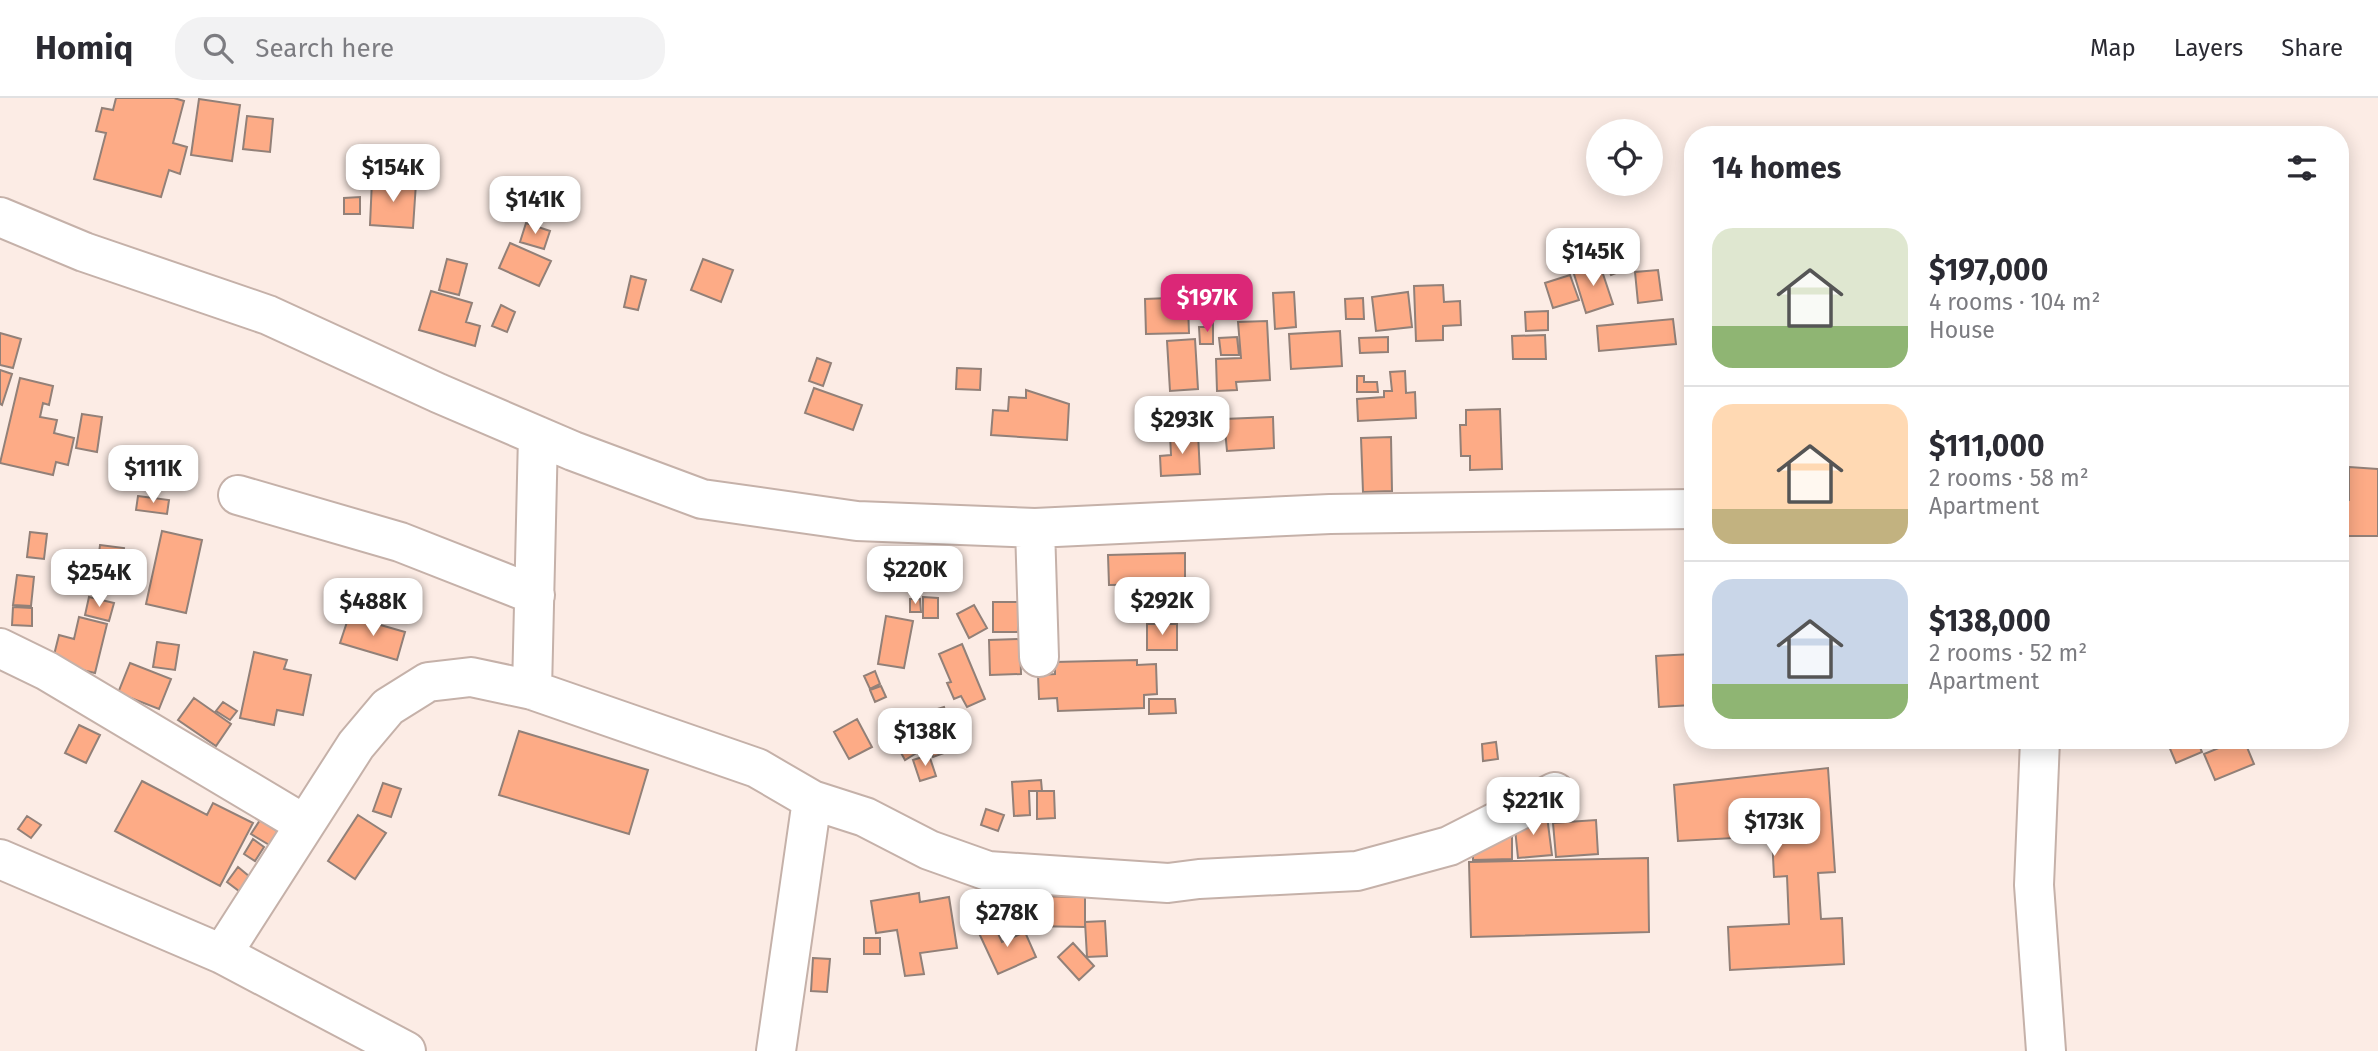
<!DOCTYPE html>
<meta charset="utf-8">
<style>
:root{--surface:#fff;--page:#f2f2f3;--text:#2b2b33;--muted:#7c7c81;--line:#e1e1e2;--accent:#db2777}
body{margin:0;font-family:"Fira Sans",sans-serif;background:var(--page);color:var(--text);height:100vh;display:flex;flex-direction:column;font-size:26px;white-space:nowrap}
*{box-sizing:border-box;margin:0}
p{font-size:23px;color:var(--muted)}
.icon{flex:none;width:38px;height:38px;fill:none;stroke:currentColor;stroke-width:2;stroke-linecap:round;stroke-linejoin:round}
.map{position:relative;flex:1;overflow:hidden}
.drawer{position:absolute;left:1684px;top:28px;width:665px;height:623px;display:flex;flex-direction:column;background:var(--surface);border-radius:28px;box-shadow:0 4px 18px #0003}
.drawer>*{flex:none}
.buttons{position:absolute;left:1586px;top:21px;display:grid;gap:14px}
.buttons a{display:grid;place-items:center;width:77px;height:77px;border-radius:50%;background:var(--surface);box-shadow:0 4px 18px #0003;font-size:35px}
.price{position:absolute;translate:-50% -60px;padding:0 16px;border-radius:14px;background:#fff;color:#222;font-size:23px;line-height:46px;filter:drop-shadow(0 2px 4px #0008)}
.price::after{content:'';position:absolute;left:50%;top:42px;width:21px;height:16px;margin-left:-10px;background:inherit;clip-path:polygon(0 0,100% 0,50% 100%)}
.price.current{background:var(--accent);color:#fff}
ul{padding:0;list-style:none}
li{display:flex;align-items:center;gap:21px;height:175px;padding:0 28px}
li+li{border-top:2px solid var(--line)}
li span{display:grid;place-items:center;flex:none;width:196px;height:140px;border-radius:21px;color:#555}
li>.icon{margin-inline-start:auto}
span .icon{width:84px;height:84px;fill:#fffc;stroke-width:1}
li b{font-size:30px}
h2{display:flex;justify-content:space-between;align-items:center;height:84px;padding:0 28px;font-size:30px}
header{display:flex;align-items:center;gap:42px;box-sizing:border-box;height:98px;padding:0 35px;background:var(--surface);border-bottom:2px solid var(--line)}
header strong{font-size:33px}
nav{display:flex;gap:38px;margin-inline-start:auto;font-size:24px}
.search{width:490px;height:63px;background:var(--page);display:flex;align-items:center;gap:18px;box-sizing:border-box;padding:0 24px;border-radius:28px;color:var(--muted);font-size:26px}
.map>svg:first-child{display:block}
.building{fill:#fdab86;stroke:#928078;stroke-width:2}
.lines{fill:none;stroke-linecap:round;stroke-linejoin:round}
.minor-casing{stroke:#c5b1a9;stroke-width:42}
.minor{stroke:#fff;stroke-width:38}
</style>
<header>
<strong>Homiq</strong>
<div class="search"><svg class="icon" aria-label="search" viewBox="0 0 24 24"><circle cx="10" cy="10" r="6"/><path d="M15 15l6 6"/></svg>Search here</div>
<nav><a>Map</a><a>Layers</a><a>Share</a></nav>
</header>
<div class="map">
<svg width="2378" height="953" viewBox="0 0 2378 953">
<rect width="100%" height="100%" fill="#fcece5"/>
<path class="building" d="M 116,0 L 174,0 L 184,3 L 173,45 L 187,49 L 180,76 L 169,72 L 161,99 L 94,81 L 106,35 L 96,33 L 102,10 L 113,12 Z
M 199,1 L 240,7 L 232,63 L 191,57 Z
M 247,18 L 273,21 L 270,54 L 243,51 Z
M 372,82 L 416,85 L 413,130 L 370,127 Z
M 360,99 L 360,116 L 344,116 L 344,100 Z
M 526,125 L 550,133 L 544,151 L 520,144 Z
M 510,145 L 551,163 L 539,188 L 499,170 Z
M 1622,153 L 1629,170 L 1611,177 L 1604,161 Z
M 447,161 L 467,166 L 459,197 L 439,192 Z
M 703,161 L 733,172 L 721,204 L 691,192 Z
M 1599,164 L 1613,206 L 1586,215 L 1573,173 Z
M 1658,172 L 1662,202 L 1638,205 L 1635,174 Z
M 1570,177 L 1579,202 L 1553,210 L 1545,185 Z
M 631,178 L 646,182 L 638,212 L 624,209 Z
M 1443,187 L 1444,204 L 1460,203 L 1461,227 L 1443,228 L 1443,242 L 1416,243 L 1414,188 Z
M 431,193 L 472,205 L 466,224 L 480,228 L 475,248 L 419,232 Z
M 1294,194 L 1296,229 L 1275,231 L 1273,195 Z
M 1408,194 L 1412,229 L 1376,233 L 1372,199 Z
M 1232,198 L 1245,198 L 1246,210 L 1232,210 Z
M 1169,200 L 1169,208 L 1188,208 L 1189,235 L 1146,236 L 1145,201 Z
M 1363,200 L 1364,221 L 1346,221 L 1345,201 Z
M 501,207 L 515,214 L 507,234 L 492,228 Z
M 1548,213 L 1548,232 L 1526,233 L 1525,214 Z
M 1673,221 L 1676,246 L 1599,253 L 1597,228 Z
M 1267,223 L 1270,282 L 1236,284 L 1237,292 L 1217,293 L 1216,261 L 1241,260 L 1238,224 Z
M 1207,224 L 1213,224 L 1213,246 L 1200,246 L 1199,229 L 1207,229 Z
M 1340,233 L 1342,268 L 1291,271 L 1289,236 Z
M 0,235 L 21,241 L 13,270 L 0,267 Z
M 1545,237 L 1546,261 L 1513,261 L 1512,238 Z
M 1237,239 L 1239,257 L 1221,257 L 1219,240 Z
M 1388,239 L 1388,254 L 1360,255 L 1359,240 Z
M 1195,241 L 1198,291 L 1170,293 L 1167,243 Z
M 817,260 L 831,265 L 823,288 L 809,283 Z
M 957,270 L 981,271 L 980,292 L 956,291 Z
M 0,272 L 12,276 L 2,307 L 0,306 Z
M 1405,273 L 1406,295 L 1415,294 L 1416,320 L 1358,323 L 1357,301 L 1384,299 L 1384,293 L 1392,293 L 1390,274 Z
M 1357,278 L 1364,278 L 1364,284 L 1377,284 L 1378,294 L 1357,294 Z
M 20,280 L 53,288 L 49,307 L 43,305 L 40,319 L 57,322 L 54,335 L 74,340 L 68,367 L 56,364 L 53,377 L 0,365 Z
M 814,290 L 862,307 L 853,332 L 805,315 Z
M 1026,292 L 1069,306 L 1067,342 L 991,337 L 993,312 L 1008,313 L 1009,299 L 1026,300 Z
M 1500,311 L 1502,371 L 1470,372 L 1470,358 L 1461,358 L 1460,327 L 1466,327 L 1466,312 Z
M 82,316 L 102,319 L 97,354 L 76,350 Z
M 1273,319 L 1274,350 L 1227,353 L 1224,321 Z
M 1198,335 L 1200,376 L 1161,378 L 1160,358 L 1171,357 L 1170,337 Z
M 1391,339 L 1392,393 L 1363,394 L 1361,340 Z
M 2349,369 L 2378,371 L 2378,438 L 2341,438 L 2343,404 L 2349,402 Z
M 138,398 L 169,402 L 167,416 L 136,412 Z
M 162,433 L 202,442 L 186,515 L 146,506 Z
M 30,434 L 47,436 L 44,461 L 27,459 Z
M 100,447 L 124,450 L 120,482 L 96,479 Z
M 1185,455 L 1185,486 L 1109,487 L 1108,457 Z
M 17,477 L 34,479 L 31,508 L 13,507 Z
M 89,499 L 114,505 L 109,523 L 85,517 Z
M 923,499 L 938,500 L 938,520 L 923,520 Z
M 910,501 L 920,501 L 921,514 L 910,514 Z
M 993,504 L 1018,504 L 1018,534 L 993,534 Z
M 974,507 L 987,530 L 969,540 L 957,516 Z
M 13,509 L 32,510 L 32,528 L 12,527 Z
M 349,518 L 405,534 L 397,562 L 340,545 Z
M 886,518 L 913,523 L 904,570 L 878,566 Z
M 79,519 L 107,526 L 95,575 L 52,565 L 59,537 L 74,541 Z
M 1147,526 L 1177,526 L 1177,552 L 1147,552 Z
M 1020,541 L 1021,576 L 990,577 L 989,542 Z
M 157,544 L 179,547 L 175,572 L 153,569 Z
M 962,546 L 985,601 L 967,609 L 961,598 L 954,601 L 947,585 L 951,584 L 939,556 Z
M 254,554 L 287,562 L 284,571 L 311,577 L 303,617 L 277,612 L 274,627 L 240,620 Z
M 1692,556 L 1692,607 L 1659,609 L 1656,558 Z
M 1137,562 L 1137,567 L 1156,566 L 1157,596 L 1144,597 L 1144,610 L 1058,613 L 1057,600 L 1039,601 L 1038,577 L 1055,576 L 1055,564 Z
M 130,565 L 171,581 L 159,611 L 118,595 Z
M 875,573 L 880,586 L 870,591 L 864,578 Z
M 881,588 L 886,599 L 875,604 L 870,592 Z
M 194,600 L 231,626 L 216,648 L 178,622 Z
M 1149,601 L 1175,601 L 1176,615 L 1149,616 Z
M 223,604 L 237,613 L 230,622 L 216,613 Z
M 944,609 L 958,650 L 933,659 L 918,617 Z
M 857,621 L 872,649 L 849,661 L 834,634 Z
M 79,627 L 100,637 L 86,665 L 65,655 Z
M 913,632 L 923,651 L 905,662 L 894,642 Z
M 519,633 L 648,672 L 629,736 L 499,697 Z
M 2177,642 L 2197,642 L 2202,654 L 2176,665 L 2168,646 Z
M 2238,642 L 2244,642 L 2254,666 L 2215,682 L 2204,656 Z
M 1496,644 L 1498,661 L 1483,663 L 1482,646 Z
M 929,657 L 936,678 L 920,683 L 913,662 Z
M 1828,670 L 1835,774 L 1818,775 L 1821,821 L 1842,820 L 1844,866 L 1730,872 L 1728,829 L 1789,826 L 1787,778 L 1774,779 L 1772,738 L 1678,743 L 1674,687 Z
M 1041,682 L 1042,693 L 1029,693 L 1030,717 L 1014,718 L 1012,684 Z
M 142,683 L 207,717 L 213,705 L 253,725 L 220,788 L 115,733 Z
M 383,685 L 401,691 L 391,719 L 373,713 Z
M 1037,693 L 1054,693 L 1055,720 L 1037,721 Z
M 986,711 L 1004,717 L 998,733 L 981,727 Z
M 358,717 L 386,735 L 355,781 L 328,763 Z
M 27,718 L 41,727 L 31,740 L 18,731 Z
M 1547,718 L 1552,757 L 1518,760 L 1514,721 Z
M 260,722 L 280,735 L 271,748 L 251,736 Z
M 1596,722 L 1598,756 L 1556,759 L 1553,725 Z
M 1473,739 L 1512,739 L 1512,761 L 1473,762 Z
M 253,741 L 264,749 L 255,763 L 244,756 Z
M 1648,760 L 1649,834 L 1471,839 L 1469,764 Z
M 238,769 L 250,779 L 239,793 L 227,784 Z
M 989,792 L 992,819 L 978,821 L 975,794 Z
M 919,795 L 920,804 L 949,799 L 957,850 L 920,855 L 924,876 L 905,878 L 897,832 L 876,835 L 871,803 Z
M 1030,798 L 1085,799 L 1085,829 L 1029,828 Z
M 1018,805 L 1023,818 L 1000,827 L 995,814 Z
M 1105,823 L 1107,858 L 1087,859 L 1085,824 Z
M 994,827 L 1002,844 L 1025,834 L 1036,859 L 998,876 L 978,833 Z
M 864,840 L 880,840 L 880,856 L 864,856 Z
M 1073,845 L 1094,868 L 1079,882 L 1058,859 Z
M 813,860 L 830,861 L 827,894 L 811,893 Z"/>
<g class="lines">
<g class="minor-casing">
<path id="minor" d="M 0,119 L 84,154 L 268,217 L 438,295 L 573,353 L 702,401 L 857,423 L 1035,430 L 1330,416 L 1692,411
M 238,397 L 400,444 L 535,497
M 1035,430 L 1039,559
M 0,550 L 47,573 L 304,726
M 532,592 L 538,338
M 2040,642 L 2034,787 L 2046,953
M 0,761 L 222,856 L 406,953
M 222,856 L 356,647 L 388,609 L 428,584 L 471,579 L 532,592 L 757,670 L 812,702 L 865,719 L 929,752 L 988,773 L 1168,785 L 1199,781 L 1357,773 L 1449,748 L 1555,694
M 776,953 L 812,702"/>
</g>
<use href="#minor" class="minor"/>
</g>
</svg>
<div class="buttons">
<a><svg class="icon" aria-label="locate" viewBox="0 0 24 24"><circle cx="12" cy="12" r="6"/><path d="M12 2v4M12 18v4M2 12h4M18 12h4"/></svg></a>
</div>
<b class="price" style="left:393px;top:106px">$154K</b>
<b class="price" style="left:535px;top:138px">$141K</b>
<b class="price" style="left:1593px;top:190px">$145K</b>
<b class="price current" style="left:1207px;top:236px">$197K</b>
<b class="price" style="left:1182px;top:358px">$293K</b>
<b class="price" style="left:153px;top:407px">$111K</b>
<b class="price" style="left:915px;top:508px">$220K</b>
<b class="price" style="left:99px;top:511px">$254K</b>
<b class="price" style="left:1162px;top:539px">$292K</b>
<b class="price" style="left:373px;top:540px">$488K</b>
<b class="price" style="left:925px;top:670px">$138K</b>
<b class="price" style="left:1533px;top:739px">$221K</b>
<b class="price" style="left:1774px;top:760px">$173K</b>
<b class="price" style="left:1007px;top:851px">$278K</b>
<section class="drawer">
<h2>14 homes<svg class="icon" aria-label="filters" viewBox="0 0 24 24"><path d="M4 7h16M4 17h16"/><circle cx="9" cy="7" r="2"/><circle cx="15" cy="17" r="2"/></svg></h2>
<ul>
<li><span style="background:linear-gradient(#dfe7d0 70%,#8fb573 0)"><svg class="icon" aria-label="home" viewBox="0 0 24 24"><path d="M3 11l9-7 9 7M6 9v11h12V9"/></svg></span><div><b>$197,000</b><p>4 rooms · 104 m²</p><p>House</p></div></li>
<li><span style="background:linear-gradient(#ffd9b3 75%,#c2b280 0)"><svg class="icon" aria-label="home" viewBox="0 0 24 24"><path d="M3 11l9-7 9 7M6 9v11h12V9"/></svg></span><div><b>$111,000</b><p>2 rooms · 58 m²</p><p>Apartment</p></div></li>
<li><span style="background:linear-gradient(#c9d6e8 75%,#8fb573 0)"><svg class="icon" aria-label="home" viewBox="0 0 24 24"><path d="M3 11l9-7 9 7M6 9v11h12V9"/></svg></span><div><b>$138,000</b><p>2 rooms · 52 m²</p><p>Apartment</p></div></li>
</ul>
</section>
</div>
